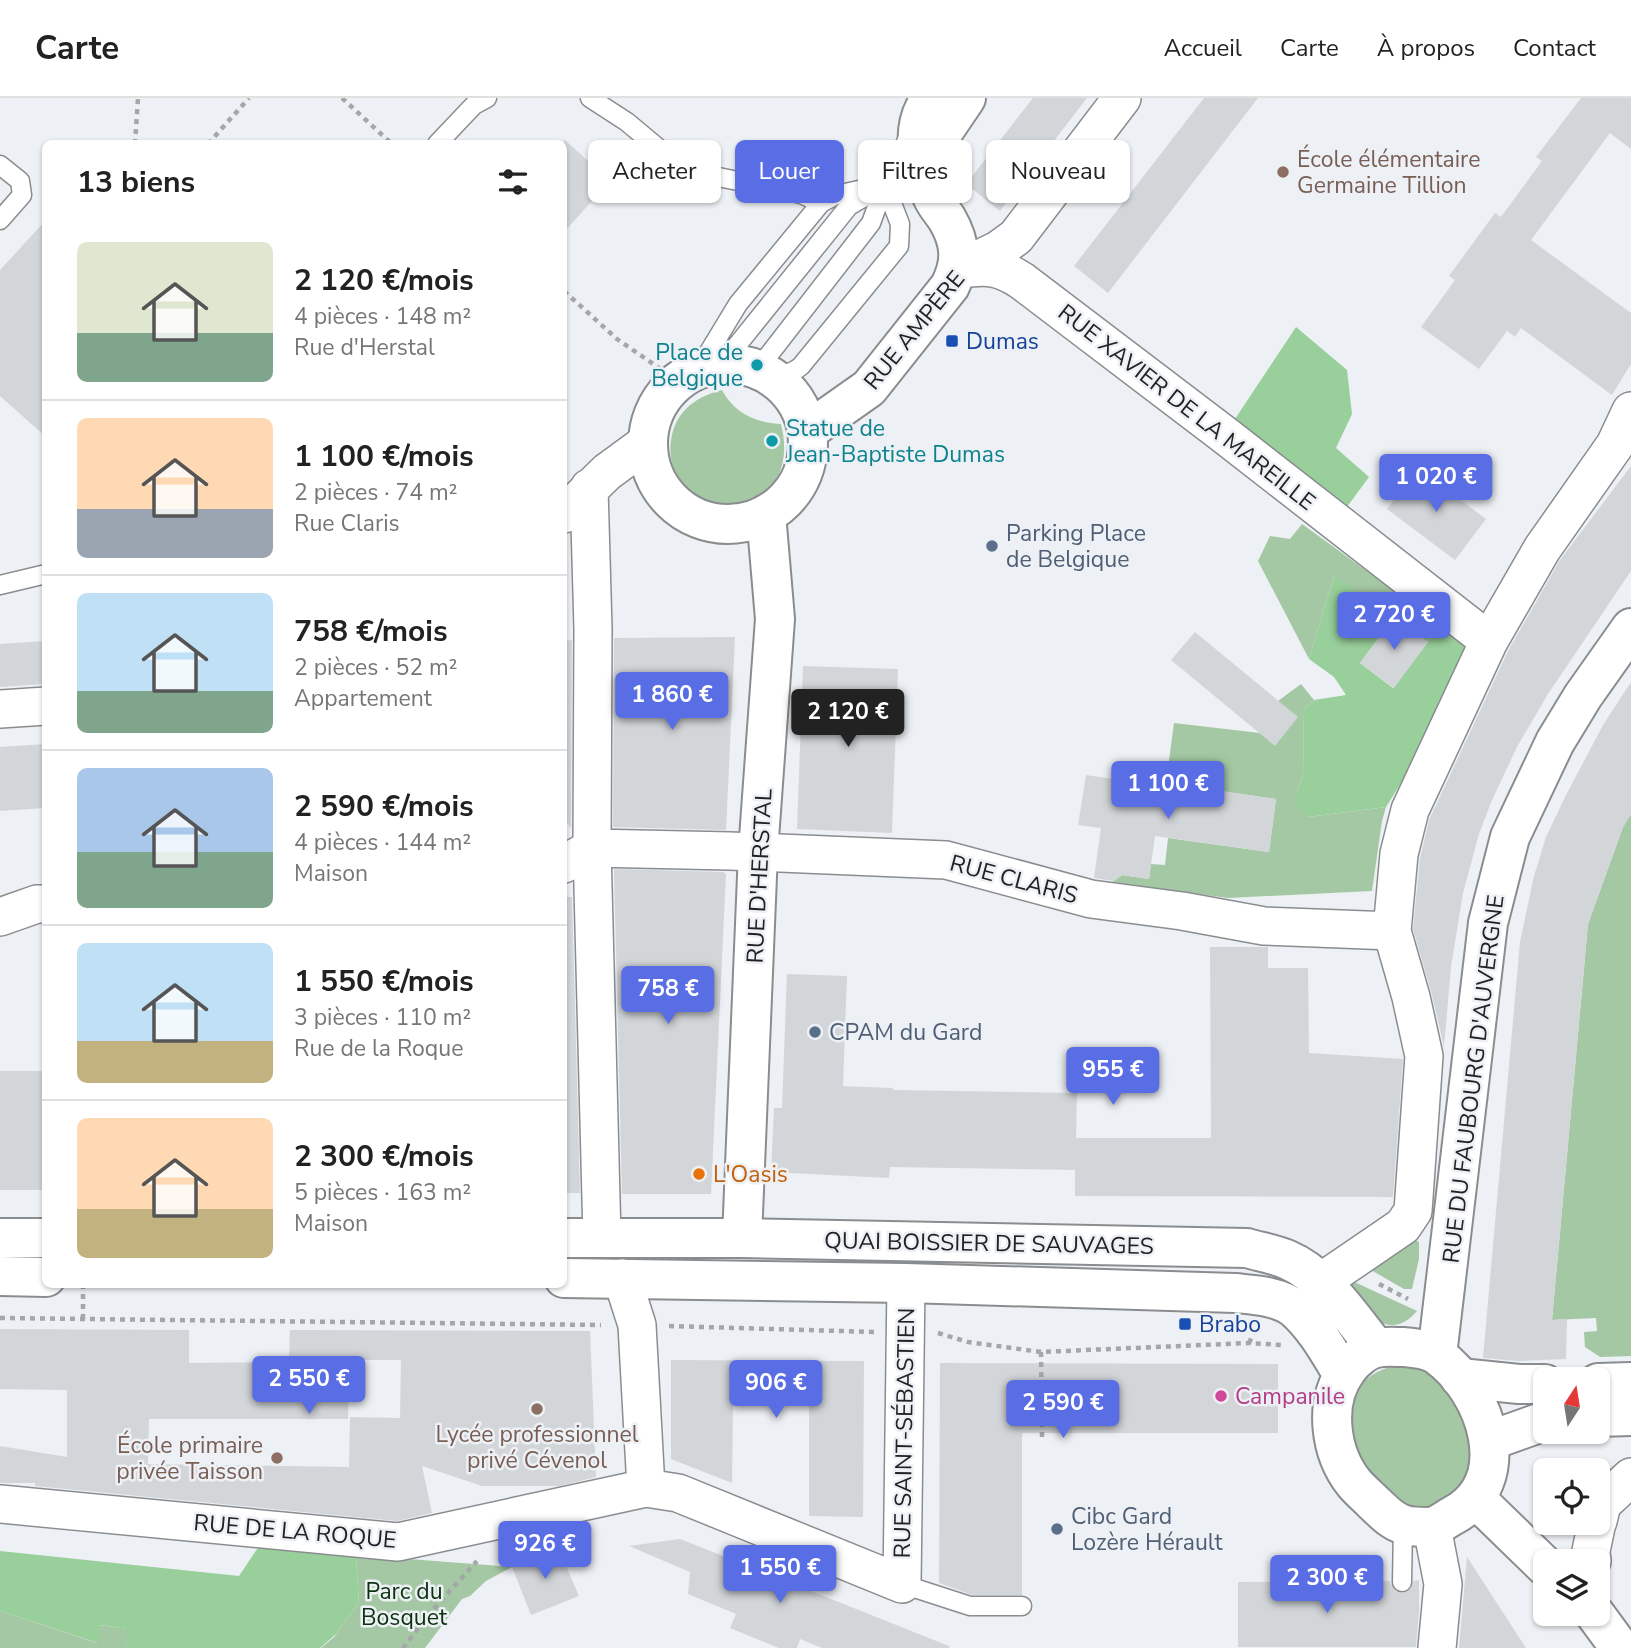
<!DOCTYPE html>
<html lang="fr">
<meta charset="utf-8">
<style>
:root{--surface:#fff;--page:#f2f2f2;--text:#222;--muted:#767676;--line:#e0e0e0;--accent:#596de4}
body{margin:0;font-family:"Nunito Sans",sans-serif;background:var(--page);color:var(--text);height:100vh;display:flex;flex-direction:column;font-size:26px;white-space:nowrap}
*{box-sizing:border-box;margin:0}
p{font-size:23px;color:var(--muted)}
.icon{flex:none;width:38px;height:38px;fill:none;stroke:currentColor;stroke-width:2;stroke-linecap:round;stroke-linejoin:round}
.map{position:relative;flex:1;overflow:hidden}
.sheet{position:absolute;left:42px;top:42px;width:525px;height:1148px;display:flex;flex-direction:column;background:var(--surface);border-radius:10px;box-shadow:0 2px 5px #0004}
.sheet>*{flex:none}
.guide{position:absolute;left:588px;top:42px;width:665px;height:63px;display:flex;gap:14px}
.needle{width:46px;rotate:12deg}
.buttons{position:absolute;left:1533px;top:1269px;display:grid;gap:14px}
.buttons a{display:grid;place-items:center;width:77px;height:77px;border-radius:10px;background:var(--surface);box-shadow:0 2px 5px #0004;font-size:35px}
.price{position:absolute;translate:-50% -60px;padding:0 16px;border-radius:7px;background:var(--accent);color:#fff;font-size:23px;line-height:46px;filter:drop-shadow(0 2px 4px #0008)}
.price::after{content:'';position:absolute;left:50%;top:42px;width:21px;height:16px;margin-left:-10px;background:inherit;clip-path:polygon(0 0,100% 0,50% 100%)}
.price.selected{background:#222;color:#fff}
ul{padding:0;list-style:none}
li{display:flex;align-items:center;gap:21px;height:175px;padding:0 35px}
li+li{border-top:2px solid var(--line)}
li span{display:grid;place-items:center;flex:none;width:196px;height:140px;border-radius:10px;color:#555}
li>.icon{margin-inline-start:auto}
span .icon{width:84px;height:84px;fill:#fffc;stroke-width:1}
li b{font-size:30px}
h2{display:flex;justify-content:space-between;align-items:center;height:84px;padding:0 35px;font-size:30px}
.pill{padding:0 24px;border-radius:10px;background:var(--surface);box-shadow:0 2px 5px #0004;font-size:24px;line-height:63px}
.pill.selected{background:var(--accent);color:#fff}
header{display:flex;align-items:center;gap:42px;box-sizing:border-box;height:98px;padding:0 35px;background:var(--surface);border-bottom:2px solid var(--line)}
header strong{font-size:33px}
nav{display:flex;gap:38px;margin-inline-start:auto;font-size:24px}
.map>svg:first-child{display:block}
.green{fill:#a5c8a4}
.forest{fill:#99cf9a}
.building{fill:#d3d6d9;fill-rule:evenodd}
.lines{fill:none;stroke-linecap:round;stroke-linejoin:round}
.service-casing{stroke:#8a8d90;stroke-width:21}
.minor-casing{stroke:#8a8d90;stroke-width:40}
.tertiary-casing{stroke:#8a8d90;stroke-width:42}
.secondary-casing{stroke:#8a8d90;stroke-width:42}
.path{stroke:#a4a6a9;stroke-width:4.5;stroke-dasharray:5 5;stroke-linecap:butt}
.service{stroke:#fff;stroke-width:18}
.minor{stroke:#fff;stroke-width:37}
.tertiary{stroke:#fff;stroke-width:38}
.secondary{stroke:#fff;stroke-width:38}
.education-dot{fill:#8d6e63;stroke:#edf0f4;stroke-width:2.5}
.transit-dot{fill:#1a4fb4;stroke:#edf0f4;stroke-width:2.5}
.culture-dot{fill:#0f9aa8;stroke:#edf0f4;stroke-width:2.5}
.service-dot{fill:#5c6f8a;stroke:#edf0f4;stroke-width:2.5}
.food-dot{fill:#e8710a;stroke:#edf0f4;stroke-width:2.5}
.hotel-dot{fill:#d1479c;stroke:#edf0f4;stroke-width:2.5}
.labels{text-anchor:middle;stroke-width:5;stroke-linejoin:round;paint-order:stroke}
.education-label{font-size:23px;fill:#785e54;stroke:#edf0f4;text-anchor:start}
.street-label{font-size:23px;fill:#212223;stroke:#edf0f4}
.transit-label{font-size:23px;fill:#164399;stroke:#edf0f4;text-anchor:start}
.culture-label{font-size:23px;fill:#0d838f;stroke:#edf0f4;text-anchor:end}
.service-label{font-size:23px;fill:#4e5e75;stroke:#edf0f4;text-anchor:start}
.food-label{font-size:23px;fill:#c56008;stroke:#edf0f4;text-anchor:start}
.hotel-label{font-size:23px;fill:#b23c85;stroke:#edf0f4;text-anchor:start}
.park-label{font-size:23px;fill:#0b320f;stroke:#edf0f4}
</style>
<header>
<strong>Carte</strong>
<nav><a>Accueil</a><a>Carte</a><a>À propos</a><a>Contact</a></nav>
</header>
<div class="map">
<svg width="1631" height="1550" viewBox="0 0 1631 1550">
<rect width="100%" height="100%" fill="#edf0f4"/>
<path class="green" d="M 722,292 C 734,315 756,325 781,326 C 808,434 653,427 672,337 C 678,311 698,298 722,292 Z
M 1302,426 L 1440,526 L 1434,529 L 1428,544 L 1394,519 L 1375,545 L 1373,524 L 1334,478 L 1309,561 L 1258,463 L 1270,438 L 1290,441 Z
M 1301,586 L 1314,602 L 1303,612 L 1304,675 L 1297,693 L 1308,719 L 1386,709 L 1382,723 L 1372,793 L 1228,800 L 1112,784 L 1122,777 L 1149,781 L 1151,766 L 1165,767 L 1168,740 L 1269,754 L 1276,701 L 1166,685 L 1174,625 L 1260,635 L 1278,603 Z
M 1631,716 L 1631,1258 L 1600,1259 L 1585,1249 L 1584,1234 L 1597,1233 L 1596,1220 L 1552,1222 L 1588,826 L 1623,729 Z
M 1414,1141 L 1419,1144 L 1419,1161 L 1412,1191 L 1404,1191 L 1371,1172 Z
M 1348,1181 L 1417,1213 C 1398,1235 1383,1227 1361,1216 Z
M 1393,1268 C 1405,1267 1418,1269 1429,1276 C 1459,1296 1487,1358 1461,1390 C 1458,1393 1452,1396 1448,1399 C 1438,1406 1431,1411 1419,1412 C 1409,1412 1398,1407 1388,1404 L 1345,1335 C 1344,1301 1360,1277 1393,1268 Z
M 356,1457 L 512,1469 L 486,1483 L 470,1498 L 462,1501 L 425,1550 L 321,1550 L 334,1539 L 359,1504 Z
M 0,1513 L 97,1545 L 99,1527 L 128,1531 L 126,1550 L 0,1550 Z"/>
<path class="forest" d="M 1296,229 L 1347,272 L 1352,316 L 1336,350 L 1369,379 L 1344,413 L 1233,324 Z
M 1334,478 L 1362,496 L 1373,524 L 1375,545 L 1360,565 L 1393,590 L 1428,544 L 1434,529 L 1444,525 L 1462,537 L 1470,553 L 1404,680 L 1386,709 L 1308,719 L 1296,706 L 1297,693 L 1304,675 L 1303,612 L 1314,602 L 1346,597 L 1334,579 L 1309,561 Z
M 261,1445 L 356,1457 L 359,1504 L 336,1536 L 320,1550 L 126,1550 L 127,1531 L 100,1527 L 98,1545 L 0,1513 L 0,1453 L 239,1478 Z"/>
<path class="building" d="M 1033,0 L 1087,0 L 1000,113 L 966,86 Z
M 1204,0 L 1258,0 L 1108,195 L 1074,168 Z
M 1581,0 L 1631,0 L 1631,51 L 1610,35 L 1531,142 L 1631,215 L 1631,266 L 1612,297 L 1521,230 L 1515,239 L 1507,233 L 1479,271 L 1421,229 L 1455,182 L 1449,178 L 1495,115 L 1501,119 L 1542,63 L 1536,59 Z
M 564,41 L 610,83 L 564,134 Z
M 46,122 L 46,339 L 0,298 L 0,172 Z
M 1631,368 L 1631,473 L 1548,596 L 1517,649 L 1492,702 L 1479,736 L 1463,795 L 1451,869 L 1444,949 L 1431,893 L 1413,831 L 1420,760 L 1429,722 L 1508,553 L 1560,462 Z
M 1418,370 L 1486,421 L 1455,462 L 1387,411 Z
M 1394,519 L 1428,544 L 1394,590 L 1360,565 Z
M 1195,534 L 1298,619 L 1275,648 L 1171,562 Z
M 735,539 L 726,732 L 613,729 L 614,540 Z
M 572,542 L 571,730 L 564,721 L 564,543 Z
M 46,543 L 46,586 L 0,589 L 0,546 Z
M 803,568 L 898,571 L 892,735 L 797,731 Z
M 1631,584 L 1631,716 L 1623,729 L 1588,826 L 1552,1222 L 1567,1221 L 1566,1261 L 1519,1263 L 1483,1260 L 1520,844 L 1534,778 L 1546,739 L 1565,699 L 1603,627 Z
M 46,646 L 46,710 L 0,713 L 0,649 Z
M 1086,677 L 1140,685 L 1140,681 L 1276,701 L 1269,754 L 1155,738 L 1149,781 L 1122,777 L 1114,783 L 1094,780 L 1101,730 L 1078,727 Z
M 614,771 L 724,774 L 726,776 L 711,1096 L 622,1096 Z
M 564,799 L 572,799 L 580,1095 L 564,1095 Z
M 1210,849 L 1268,849 L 1268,870 L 1308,870 L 1309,955 L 1403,961 L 1393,1099 L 1075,1098 L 1075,1072 L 890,1069 L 889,1080 L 771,1074 L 774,1010 L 782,1010 L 787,876 L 847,878 L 843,988 L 893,990 L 893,992 L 1077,995 L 1076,1040 L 1211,1040 Z
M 0,973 L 45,973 L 46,1092 L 0,1092 Z
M 0,1231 L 189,1232 L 189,1265 L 289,1264 L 290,1232 L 590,1233 L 596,1379 L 559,1388 L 482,1388 L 422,1368 L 432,1415 L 397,1423 L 35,1388 L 35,1385 L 0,1385 L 0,1348 L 67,1359 L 67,1292 L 0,1291 ZM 350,1262 L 401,1262 L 400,1320 L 350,1319 L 349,1369 L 148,1366 L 149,1321 L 348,1321 Z
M 671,1262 L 864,1263 L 863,1419 L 809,1418 L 809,1308 L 733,1308 L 732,1385 L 671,1361 Z
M 940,1265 L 1278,1266 L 1278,1335 L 1022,1335 L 1022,1497 L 972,1497 L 939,1485 Z
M 680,1441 L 949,1548 L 949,1550 L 822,1550 L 800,1541 L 797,1550 L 779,1550 L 730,1530 L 736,1516 L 688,1496 L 690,1474 L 629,1448 Z
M 558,1449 L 579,1498 L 531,1517 L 512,1469 Z
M 1467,1459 L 1526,1550 L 1459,1550 Z
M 1419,1482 L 1419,1514 L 1416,1549 L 1238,1549 L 1238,1484 L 1389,1483 L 1396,1493 L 1402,1495 L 1411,1490 L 1413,1483 Z"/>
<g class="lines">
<g class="service-casing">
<path id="service" d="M 590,0 L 627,24 L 676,65 L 694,74 L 801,96 L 821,105
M 437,46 L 474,7 L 487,0
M 0,67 L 20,83 L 22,97 L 0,122
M 722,266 L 849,108 L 885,87 L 923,73
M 746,268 L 758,265 L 768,258 L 871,125 L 885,87 L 910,36
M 698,272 L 738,206 L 821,105 L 836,97 L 868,90
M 768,276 C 780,277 791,277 801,268 L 899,148 L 900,126 L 885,87
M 0,487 L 46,476
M 1402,1484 L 1403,1427
M 902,1486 L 970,1508 L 1022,1508"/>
</g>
<g class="minor-casing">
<path id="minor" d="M 963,169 L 998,152 L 1016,139 L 1122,0
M 959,171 C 987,168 998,167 1022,183 L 1222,335 L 1489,543
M 589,390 L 593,531 L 592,750 L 602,1140
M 564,416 L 607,374 L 648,344
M 0,611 L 46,608
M 564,766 L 592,750 L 730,753 L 946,762 L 1091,801 L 1182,813 L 1264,828 L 1392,833
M 0,819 L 37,806 L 46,806
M 622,1180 L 637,1227 L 646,1390
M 1321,1184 L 1403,1128 L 1413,1113 L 1424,958 L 1411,899 L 1392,833 L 1399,756 L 1410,712 L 1489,543 L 1542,451 L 1615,347 L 1631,313
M 0,1406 L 398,1444 L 646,1390 L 678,1395 L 902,1486 L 906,1185
M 1598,1423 L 1602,1406 L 1631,1379
M 1432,1429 L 1443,1486 L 1437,1550
M 1592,1463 L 1591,1453 L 1597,1424"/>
</g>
<g class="tertiary-casing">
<path id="tertiary" d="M 923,73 L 936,55 L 943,34 L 966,0
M648 346a80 80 0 1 1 160 0a80 80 0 1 1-160 0Z
M 808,333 L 869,290 L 950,188 C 962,164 961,145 947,121 C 942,113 935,106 932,98 C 918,67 909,29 931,0
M 742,1140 L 758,754 L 775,521 L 766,416
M 1460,1280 L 1519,1286 L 1545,1286
M 1598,1285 L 1631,1284
M 1598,1319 L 1631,1318
M 1489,1343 L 1545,1323"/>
</g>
<g class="secondary-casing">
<path id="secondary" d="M 0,1140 L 46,1140
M 564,1140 L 742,1140 L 1247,1150 C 1260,1154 1275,1156 1288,1162 C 1325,1178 1351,1219 1376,1250
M 0,1178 L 46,1179
M 564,1180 L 906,1185 L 1235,1195 C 1254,1197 1278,1198 1294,1210 C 1315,1228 1329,1254 1343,1277
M 1403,1249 C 1414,1250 1429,1251 1438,1258 C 1486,1293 1518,1384 1452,1418 C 1445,1422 1437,1429 1428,1429 C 1421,1429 1409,1429 1402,1426 C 1390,1422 1382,1412 1373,1404 C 1367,1398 1360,1392 1354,1385 C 1330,1355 1323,1304 1347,1272 C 1353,1263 1366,1252 1376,1250 C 1384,1248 1395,1249 1403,1249 Z
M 1437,1257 L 1488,825 L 1510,739 L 1555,644 L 1583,598 L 1631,530
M 1475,1400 L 1545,1468
M 1595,1516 L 1620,1550"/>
</g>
<path class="path" d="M 342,0 L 392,46
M 135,46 L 138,0
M 208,46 L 249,0
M 564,193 L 617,241 L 675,281
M 1379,1186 L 1408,1201
M 0,1220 L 601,1227
M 83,1221 L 83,1186
M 669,1228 L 874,1234
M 938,1235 L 968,1244 L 1041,1254 L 1249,1245 L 1281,1247
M 1249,1245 L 1256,1230
M 1041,1254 L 1042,1339
M 403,1550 L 429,1516 L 477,1463"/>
<use href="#service" class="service"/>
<use href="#minor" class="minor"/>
<use href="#tertiary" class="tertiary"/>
<use href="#secondary" class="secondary"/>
</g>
<g class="education-dot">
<circle cx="1283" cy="74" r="7"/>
<circle cx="537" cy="1311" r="7"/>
<circle cx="277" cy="1360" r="7"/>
</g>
<g class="transit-dot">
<rect x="945" y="236" width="14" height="14" rx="3.5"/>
<rect x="1178" y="1219" width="14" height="14" rx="3.5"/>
</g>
<g class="culture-dot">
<circle cx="757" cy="267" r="7"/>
<circle cx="772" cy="343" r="7"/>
</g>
<g class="service-dot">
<circle cx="992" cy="448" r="7"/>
<circle cx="815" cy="934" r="7"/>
<circle cx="1057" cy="1431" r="7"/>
</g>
<circle class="food-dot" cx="699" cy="1076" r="7"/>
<circle class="hotel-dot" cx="1221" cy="1298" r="7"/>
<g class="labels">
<g class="education-label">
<text x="1297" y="69">École élémentaire<tspan x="1297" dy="26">Germaine Tillion</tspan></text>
<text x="537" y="1344" text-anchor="middle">Lycée professionnel<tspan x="537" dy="26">privé Cévenol</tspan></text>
<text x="263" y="1355" text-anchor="end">École primaire<tspan x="263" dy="26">privée Taisson</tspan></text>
</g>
<g class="street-label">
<text transform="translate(914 232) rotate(-51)" y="8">RUE AMPÈRE</text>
<text transform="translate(1187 309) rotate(38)" y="8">RUE XAVIER DE LA MAREILLE</text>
<text transform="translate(759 778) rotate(-87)" y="8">RUE D'HERSTAL</text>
<text transform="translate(1014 781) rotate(15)" y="8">RUE CLARIS</text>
<text transform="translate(1473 981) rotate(-83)" y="8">RUE DU FAUBOURG D'AUVERGNE</text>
<text transform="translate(989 1145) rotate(1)" y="8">QUAI BOISSIER DE SAUVAGES</text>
<text transform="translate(904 1335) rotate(-89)" y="8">RUE SAINT-SÉBASTIEN</text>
<text transform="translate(295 1433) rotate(5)" y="8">RUE DE LA ROQUE</text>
</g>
<g class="transit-label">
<text x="966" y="251">Dumas</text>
<text x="1199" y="1234">Brabo</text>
</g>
<g class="culture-label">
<text x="743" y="262">Place de<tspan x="743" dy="26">Belgique</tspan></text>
<text x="786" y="338" text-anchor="start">Statue de<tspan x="786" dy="26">Jean-Baptiste Dumas</tspan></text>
</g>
<g class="service-label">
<text x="1006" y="443">Parking Place<tspan x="1006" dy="26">de Belgique</tspan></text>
<text x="829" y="942">CPAM du Gard</text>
<text x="1071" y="1426">Cibc Gard<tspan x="1071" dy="26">Lozère Hérault</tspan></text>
</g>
<g class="food-label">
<text x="713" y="1084">L'Oasis</text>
</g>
<g class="hotel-label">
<text x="1235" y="1306">Campanile</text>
</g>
<g class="park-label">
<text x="404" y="1501">Parc du<tspan x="404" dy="26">Bosquet</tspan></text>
</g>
</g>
</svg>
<div class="buttons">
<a><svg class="needle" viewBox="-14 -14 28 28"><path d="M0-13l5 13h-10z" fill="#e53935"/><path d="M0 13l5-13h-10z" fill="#767676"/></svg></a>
<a><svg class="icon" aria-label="locate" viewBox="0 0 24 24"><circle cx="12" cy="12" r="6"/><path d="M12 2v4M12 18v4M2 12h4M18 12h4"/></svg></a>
<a><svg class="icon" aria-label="layers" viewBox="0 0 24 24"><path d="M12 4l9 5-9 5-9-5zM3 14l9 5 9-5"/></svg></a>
</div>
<b class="price" style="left:1436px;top:416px">1 020 €</b>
<b class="price" style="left:1394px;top:554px">2 720 €</b>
<b class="price" style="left:672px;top:634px">1 860 €</b>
<b class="price selected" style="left:848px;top:651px">2 120 €</b>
<b class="price" style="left:1168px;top:723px">1 100 €</b>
<b class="price" style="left:668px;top:928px">758 €</b>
<b class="price" style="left:1113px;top:1009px">955 €</b>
<b class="price" style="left:309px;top:1318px">2 550 €</b>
<b class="price" style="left:776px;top:1322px">906 €</b>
<b class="price" style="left:1063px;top:1342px">2 590 €</b>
<b class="price" style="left:545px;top:1483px">926 €</b>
<b class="price" style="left:780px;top:1507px">1 550 €</b>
<b class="price" style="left:1327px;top:1517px">2 300 €</b>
<div class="guide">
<a class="pill">Acheter</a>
<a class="pill selected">Louer</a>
<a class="pill">Filtres</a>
<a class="pill">Nouveau</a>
</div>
<section class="sheet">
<h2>13 biens<svg class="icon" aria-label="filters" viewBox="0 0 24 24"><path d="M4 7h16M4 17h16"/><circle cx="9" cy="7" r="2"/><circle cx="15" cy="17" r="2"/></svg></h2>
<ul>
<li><span style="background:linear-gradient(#dfe7d0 65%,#7fa58c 0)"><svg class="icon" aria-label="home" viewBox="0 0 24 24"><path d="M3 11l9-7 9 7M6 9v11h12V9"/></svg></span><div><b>2 120 €/mois</b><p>4 pièces · 148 m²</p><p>Rue d'Herstal</p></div></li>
<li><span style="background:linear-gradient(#ffd9b3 65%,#9aa5b1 0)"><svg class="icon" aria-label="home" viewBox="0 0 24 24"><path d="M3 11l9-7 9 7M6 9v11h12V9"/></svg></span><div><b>1 100 €/mois</b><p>2 pièces · 74 m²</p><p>Rue Claris</p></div></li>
<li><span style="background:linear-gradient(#bfe0f5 70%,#7fa58c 0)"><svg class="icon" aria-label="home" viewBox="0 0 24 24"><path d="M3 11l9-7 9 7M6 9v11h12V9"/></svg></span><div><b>758 €/mois</b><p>2 pièces · 52 m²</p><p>Appartement</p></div></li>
<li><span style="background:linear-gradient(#a9c7e8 60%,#7fa58c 0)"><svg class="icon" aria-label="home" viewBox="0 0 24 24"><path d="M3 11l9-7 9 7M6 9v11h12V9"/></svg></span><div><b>2 590 €/mois</b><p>4 pièces · 144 m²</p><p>Maison</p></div></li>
<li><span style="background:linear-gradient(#bfe0f5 70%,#c2b280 0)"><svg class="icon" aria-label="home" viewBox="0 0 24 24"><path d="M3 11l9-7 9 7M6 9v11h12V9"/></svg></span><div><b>1 550 €/mois</b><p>3 pièces · 110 m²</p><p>Rue de la Roque</p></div></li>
<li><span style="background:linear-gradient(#ffd9b3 65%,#c2b280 0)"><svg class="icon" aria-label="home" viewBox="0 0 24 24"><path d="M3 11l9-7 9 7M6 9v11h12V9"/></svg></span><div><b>2 300 €/mois</b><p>5 pièces · 163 m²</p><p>Maison</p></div></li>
</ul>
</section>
</div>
